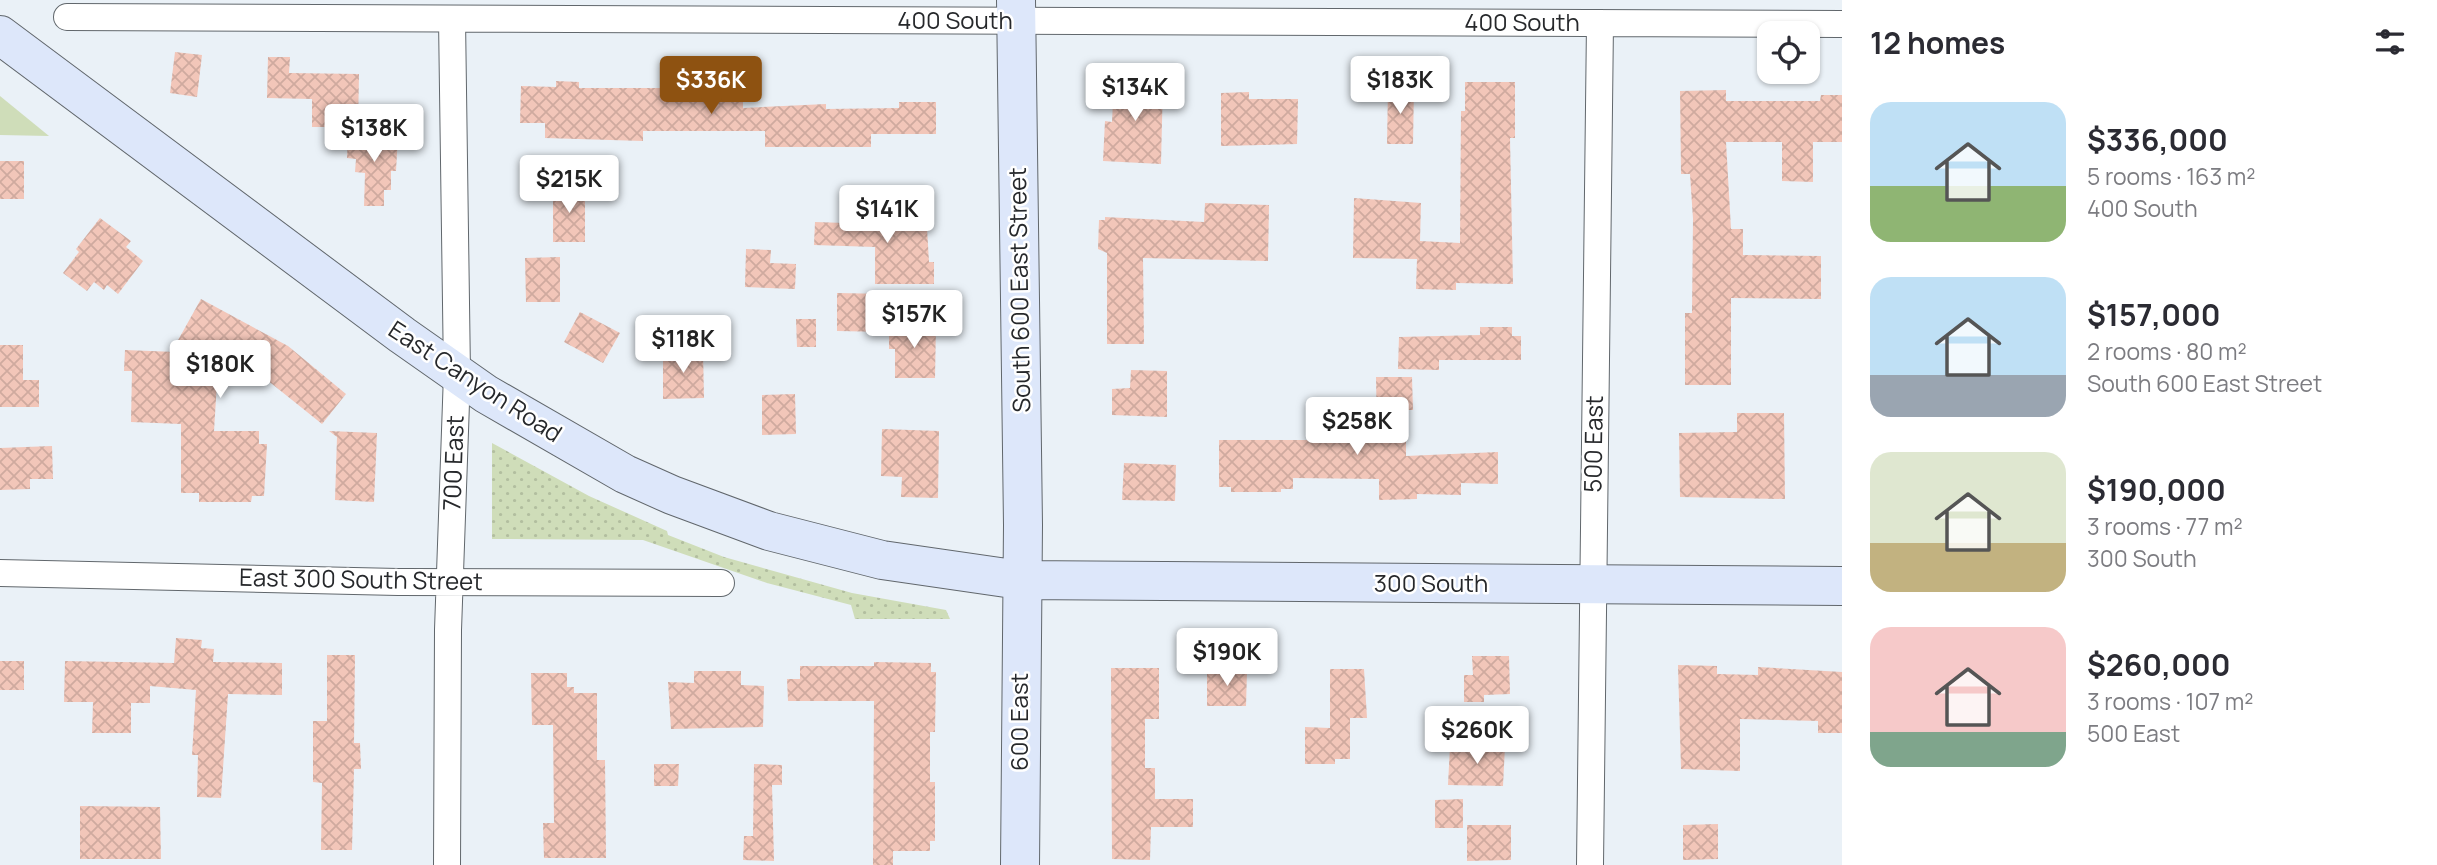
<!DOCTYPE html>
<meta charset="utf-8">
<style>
:root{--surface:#fff;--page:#f7f7f7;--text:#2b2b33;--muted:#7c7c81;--accent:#8e5211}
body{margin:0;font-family:Manrope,sans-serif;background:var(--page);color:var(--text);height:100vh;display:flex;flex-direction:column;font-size:26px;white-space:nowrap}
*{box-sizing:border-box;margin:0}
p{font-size:23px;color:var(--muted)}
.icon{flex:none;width:38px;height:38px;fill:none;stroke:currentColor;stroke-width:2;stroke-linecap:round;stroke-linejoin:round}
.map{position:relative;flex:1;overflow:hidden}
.drawer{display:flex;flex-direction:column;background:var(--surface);width:595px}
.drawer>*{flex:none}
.buttons{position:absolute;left:1757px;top:21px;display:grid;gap:14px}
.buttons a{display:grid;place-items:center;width:63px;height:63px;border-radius:14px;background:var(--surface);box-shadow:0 2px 5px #0004;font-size:35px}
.price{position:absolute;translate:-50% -60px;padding:0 16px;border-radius:7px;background:#fff;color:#222;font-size:23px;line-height:46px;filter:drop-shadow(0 2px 4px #0008)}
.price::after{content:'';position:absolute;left:50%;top:42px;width:21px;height:16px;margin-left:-10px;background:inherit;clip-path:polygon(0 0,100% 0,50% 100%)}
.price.active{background:var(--accent);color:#fff}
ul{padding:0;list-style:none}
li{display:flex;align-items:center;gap:21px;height:175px;padding:0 28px}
li span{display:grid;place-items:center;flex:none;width:196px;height:140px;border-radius:21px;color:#555}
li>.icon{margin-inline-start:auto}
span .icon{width:84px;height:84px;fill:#fffc;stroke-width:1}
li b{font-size:30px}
h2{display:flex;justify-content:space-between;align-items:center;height:84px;padding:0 28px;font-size:30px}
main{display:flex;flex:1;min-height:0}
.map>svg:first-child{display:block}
.grass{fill:url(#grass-dots)}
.green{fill:#cfddb9}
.building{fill:url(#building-cross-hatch)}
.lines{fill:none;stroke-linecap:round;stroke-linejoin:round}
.street-casing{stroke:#61676c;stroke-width:28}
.secondary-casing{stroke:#61676c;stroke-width:40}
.street{stroke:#fff;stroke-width:26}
.secondary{stroke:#dde7fa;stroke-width:38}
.labels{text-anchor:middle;stroke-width:5;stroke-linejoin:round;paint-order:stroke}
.street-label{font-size:24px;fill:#26282b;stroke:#fff}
</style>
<main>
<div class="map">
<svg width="1842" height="865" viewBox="0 0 1842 865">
<defs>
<pattern id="grass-dots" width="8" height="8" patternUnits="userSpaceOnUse" patternTransform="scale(1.75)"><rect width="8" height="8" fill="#cfddb9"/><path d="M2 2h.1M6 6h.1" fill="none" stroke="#b2be9f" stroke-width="1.8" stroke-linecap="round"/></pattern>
<pattern id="building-cross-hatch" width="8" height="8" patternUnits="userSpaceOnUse" patternTransform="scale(1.75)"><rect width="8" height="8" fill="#f2c6b9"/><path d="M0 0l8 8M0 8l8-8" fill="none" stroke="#cfaa9f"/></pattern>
</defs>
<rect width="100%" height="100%" fill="#eaf1f7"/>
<path class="grass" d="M 492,443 L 589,496 L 667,531 L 668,535 L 724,557 L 852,593 L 946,610 L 950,619 L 855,619 L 851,605 L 767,583 L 643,540 L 492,539 Z"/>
<path class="green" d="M 0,96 L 49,136 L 0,135 Z"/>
<path class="building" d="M 175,52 L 202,55 L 197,97 L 170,93 Z
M 268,57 L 290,57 L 289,73 L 359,74 L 358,127 L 312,127 L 312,99 L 267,98 Z
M 1114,79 L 1163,81 L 1161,164 L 1103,161 L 1105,121 L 1112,122 Z
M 556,81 L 579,82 L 579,88 L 743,88 L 743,108 L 826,104 L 826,109 L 899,108 L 899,102 L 936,102 L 936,134 L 871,134 L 871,147 L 765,147 L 765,131 L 643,131 L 643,141 L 545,138 L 545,123 L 520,123 L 521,86 L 556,87 Z
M 1465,82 L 1515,82 L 1515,138 L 1510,138 L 1513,284 L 1456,283 L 1456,290 L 1416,289 L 1417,259 L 1353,258 L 1354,198 L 1421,203 L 1420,241 L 1460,243 L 1461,111 L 1465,111 Z
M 1388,87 L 1414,88 L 1413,144 L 1387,144 Z
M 1726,90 L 1726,101 L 1820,101 L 1821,95 L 1842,95 L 1842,142 L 1813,142 L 1813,182 L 1782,181 L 1782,142 L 1726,142 L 1731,229 L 1743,229 L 1743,255 L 1821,256 L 1821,299 L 1731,298 L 1731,385 L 1685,385 L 1685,313 L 1692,313 L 1693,219 L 1690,174 L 1681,174 L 1680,91 Z
M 1249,92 L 1249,99 L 1298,99 L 1297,144 L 1221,146 L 1221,93 Z
M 348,135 L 398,136 L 396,171 L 391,171 L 391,190 L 384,190 L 384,206 L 364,206 L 365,173 L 355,172 L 356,159 L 347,158 Z
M 0,161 L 24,161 L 24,199 L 0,199 Z
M 553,188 L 585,188 L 585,242 L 553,242 Z
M 1205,203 L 1269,205 L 1268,261 L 1143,258 L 1144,344 L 1107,344 L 1107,253 L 1098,249 L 1099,220 L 1105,220 L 1105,217 L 1204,222 Z
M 875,211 L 926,211 L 929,262 L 934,262 L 934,284 L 875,284 L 875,247 L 814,245 L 815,222 L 875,224 Z
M 100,218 L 131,241 L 126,247 L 143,261 L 118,294 L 107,285 L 104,290 L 94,282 L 87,291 L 63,273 L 79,252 L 76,249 Z
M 746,249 L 771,250 L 770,263 L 796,264 L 795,289 L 745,287 Z
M 560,257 L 560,302 L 526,302 L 525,258 Z
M 837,293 L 889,294 L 888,332 L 837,331 Z
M 201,299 L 288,346 L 346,394 L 322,424 L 252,368 L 219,350 L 214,431 L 259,431 L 259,444 L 267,444 L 264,496 L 252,496 L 251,502 L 199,502 L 199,493 L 181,493 L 181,424 L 131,422 L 132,371 L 124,371 L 125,350 L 176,352 L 177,342 Z
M 580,312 L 620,333 L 603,363 L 564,342 Z
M 796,319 L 816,319 L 816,347 L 797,347 Z
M 889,323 L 936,324 L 935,378 L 895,378 L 895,349 L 889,349 Z
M 1480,327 L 1512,327 L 1512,336 L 1521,336 L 1521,360 L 1439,360 L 1439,370 L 1398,369 L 1399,337 L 1480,335 Z
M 0,345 L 23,345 L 23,380 L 39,380 L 39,407 L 0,407 Z
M 663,352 L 703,352 L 704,398 L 663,399 Z
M 1131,370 L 1167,371 L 1167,417 L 1112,415 L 1112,389 L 1130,388 Z
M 1376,377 L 1412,377 L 1413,410 L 1406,410 L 1406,456 L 1498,452 L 1498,484 L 1461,483 L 1461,495 L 1417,494 L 1417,499 L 1379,500 L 1379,479 L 1293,478 L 1293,489 L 1281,489 L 1281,492 L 1231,492 L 1231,487 L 1219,487 L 1219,440 L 1330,440 L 1330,430 L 1377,431 Z
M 795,394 L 796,434 L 762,435 L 762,395 Z
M 1737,413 L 1784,413 L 1785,499 L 1680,497 L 1679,433 L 1737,432 Z
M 882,429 L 939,431 L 938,498 L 901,497 L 902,477 L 881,476 Z
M 329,431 L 377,433 L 374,502 L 335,500 L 337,437 Z
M 52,446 L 53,479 L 30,479 L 30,489 L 0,490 L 0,448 Z
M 1124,463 L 1176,465 L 1175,501 L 1122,500 Z
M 176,638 L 202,640 L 201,648 L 214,649 L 213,662 L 282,663 L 282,695 L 228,694 L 221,798 L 197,797 L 198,755 L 192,755 L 196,690 L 150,686 L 150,703 L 131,703 L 131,733 L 92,733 L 93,702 L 64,702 L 65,661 L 174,663 Z
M 327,655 L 355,655 L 354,743 L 360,743 L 361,769 L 354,769 L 352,850 L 321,850 L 322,783 L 313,782 L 313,721 L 327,721 Z
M 1472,656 L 1509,656 L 1510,694 L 1484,695 L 1484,702 L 1464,702 L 1464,675 L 1473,675 Z
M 0,661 L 24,661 L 24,690 L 0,690 Z
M 874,662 L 931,663 L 931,672 L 936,672 L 935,732 L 930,732 L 930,782 L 935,782 L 935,841 L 930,841 L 930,851 L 893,851 L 893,865 L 873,865 L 874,701 L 788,701 L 787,679 L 800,679 L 800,666 L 874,666 Z
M 1678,665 L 1717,666 L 1717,674 L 1758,675 L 1758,667 L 1842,672 L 1842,733 L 1818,733 L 1818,721 L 1740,719 L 1740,771 L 1681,769 Z
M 1111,668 L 1159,668 L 1159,719 L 1145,719 L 1145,768 L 1155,768 L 1155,799 L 1193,799 L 1193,827 L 1151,827 L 1150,860 L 1112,859 Z
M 1330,669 L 1364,669 L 1367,718 L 1350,718 L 1350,759 L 1335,759 L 1335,764 L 1305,764 L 1305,727 L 1330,728 Z
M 694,671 L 741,671 L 741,685 L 764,686 L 763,727 L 671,729 L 668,682 L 694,683 Z
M 1207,671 L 1247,671 L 1246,706 L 1207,706 Z
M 531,673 L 567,673 L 567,687 L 574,687 L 574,693 L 597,693 L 597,760 L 605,760 L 606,858 L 544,858 L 543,823 L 554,823 L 553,725 L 532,725 Z
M 1450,746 L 1505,746 L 1503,786 L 1448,785 Z
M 654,764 L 679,764 L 678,786 L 654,786 Z
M 754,764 L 782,765 L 782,785 L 772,785 L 774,861 L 743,860 L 744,836 L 753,836 Z
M 1463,799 L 1463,828 L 1435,828 L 1435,800 Z
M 80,806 L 160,807 L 161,859 L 80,859 Z
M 1718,824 L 1718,859 L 1683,860 L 1683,825 Z
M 1467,825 L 1511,825 L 1511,860 L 1467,861 Z"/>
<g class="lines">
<g class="street-casing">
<path id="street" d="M 67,17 L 1842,24
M 0,573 L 398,582 L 721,583
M 447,865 L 448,630 L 457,374 L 452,19
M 1590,865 L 1600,23"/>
</g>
<g class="secondary-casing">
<path id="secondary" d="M 1016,0 L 1023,525 L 1020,865
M 0,35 L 402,335 L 486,394 L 625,474 L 672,495 L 769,531 L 882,560 L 1020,580 L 1842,586"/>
</g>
<use href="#street" class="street"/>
<use href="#secondary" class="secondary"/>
</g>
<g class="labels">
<g class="street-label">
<text x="955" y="29">400 South</text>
<text x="1522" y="31">400 South</text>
<text transform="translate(1020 290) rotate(-91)" y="8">South 600 East Street</text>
<text transform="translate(475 382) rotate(33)" y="8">East Canyon Road</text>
<text transform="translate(1594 444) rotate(-89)" y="8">500 East</text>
<text transform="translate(454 463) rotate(-88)" y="8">700 East</text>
<text transform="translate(361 580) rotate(1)" y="8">East 300 South Street</text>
<text x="1431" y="592">300 South</text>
<text transform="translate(1020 722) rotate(-90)" y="8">600 East</text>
</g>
</g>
</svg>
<div class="buttons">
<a><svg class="icon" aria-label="locate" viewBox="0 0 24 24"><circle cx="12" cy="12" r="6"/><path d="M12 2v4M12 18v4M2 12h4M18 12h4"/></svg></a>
</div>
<b class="price active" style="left:711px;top:116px">$336K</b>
<b class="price" style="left:1400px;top:116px">$183K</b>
<b class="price" style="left:1135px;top:123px">$134K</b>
<b class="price" style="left:374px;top:164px">$138K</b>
<b class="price" style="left:569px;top:215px">$215K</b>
<b class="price" style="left:887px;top:245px">$141K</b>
<b class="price" style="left:914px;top:350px">$157K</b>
<b class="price" style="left:683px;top:375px">$118K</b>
<b class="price" style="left:220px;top:400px">$180K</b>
<b class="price" style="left:1357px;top:457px">$258K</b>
<b class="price" style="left:1227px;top:688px">$190K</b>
<b class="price" style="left:1477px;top:766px">$260K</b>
</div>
<section class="drawer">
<h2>12 homes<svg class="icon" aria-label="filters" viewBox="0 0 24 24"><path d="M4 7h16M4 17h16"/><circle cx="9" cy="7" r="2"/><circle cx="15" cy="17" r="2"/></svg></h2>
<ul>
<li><span style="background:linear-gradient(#bfe0f5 60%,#8fb573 0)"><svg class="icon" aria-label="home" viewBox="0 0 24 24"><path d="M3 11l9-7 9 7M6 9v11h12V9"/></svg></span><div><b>$336,000</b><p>5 rooms · 163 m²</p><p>400 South</p></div></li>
<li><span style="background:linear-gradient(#bfe0f5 70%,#9aa5b1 0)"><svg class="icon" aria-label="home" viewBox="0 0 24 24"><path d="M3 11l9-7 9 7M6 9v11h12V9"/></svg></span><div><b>$157,000</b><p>2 rooms · 80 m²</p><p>South 600 East Street</p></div></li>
<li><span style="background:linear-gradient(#dfe7d0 65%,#c2b280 0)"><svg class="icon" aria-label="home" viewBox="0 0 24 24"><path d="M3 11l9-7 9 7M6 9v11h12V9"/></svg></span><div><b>$190,000</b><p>3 rooms · 77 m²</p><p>300 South</p></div></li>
<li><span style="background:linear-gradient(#f6c9c9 75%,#7fa58c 0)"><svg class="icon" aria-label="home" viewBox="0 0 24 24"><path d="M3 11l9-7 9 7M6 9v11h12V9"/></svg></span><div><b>$260,000</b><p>3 rooms · 107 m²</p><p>500 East</p></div></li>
</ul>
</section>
</main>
